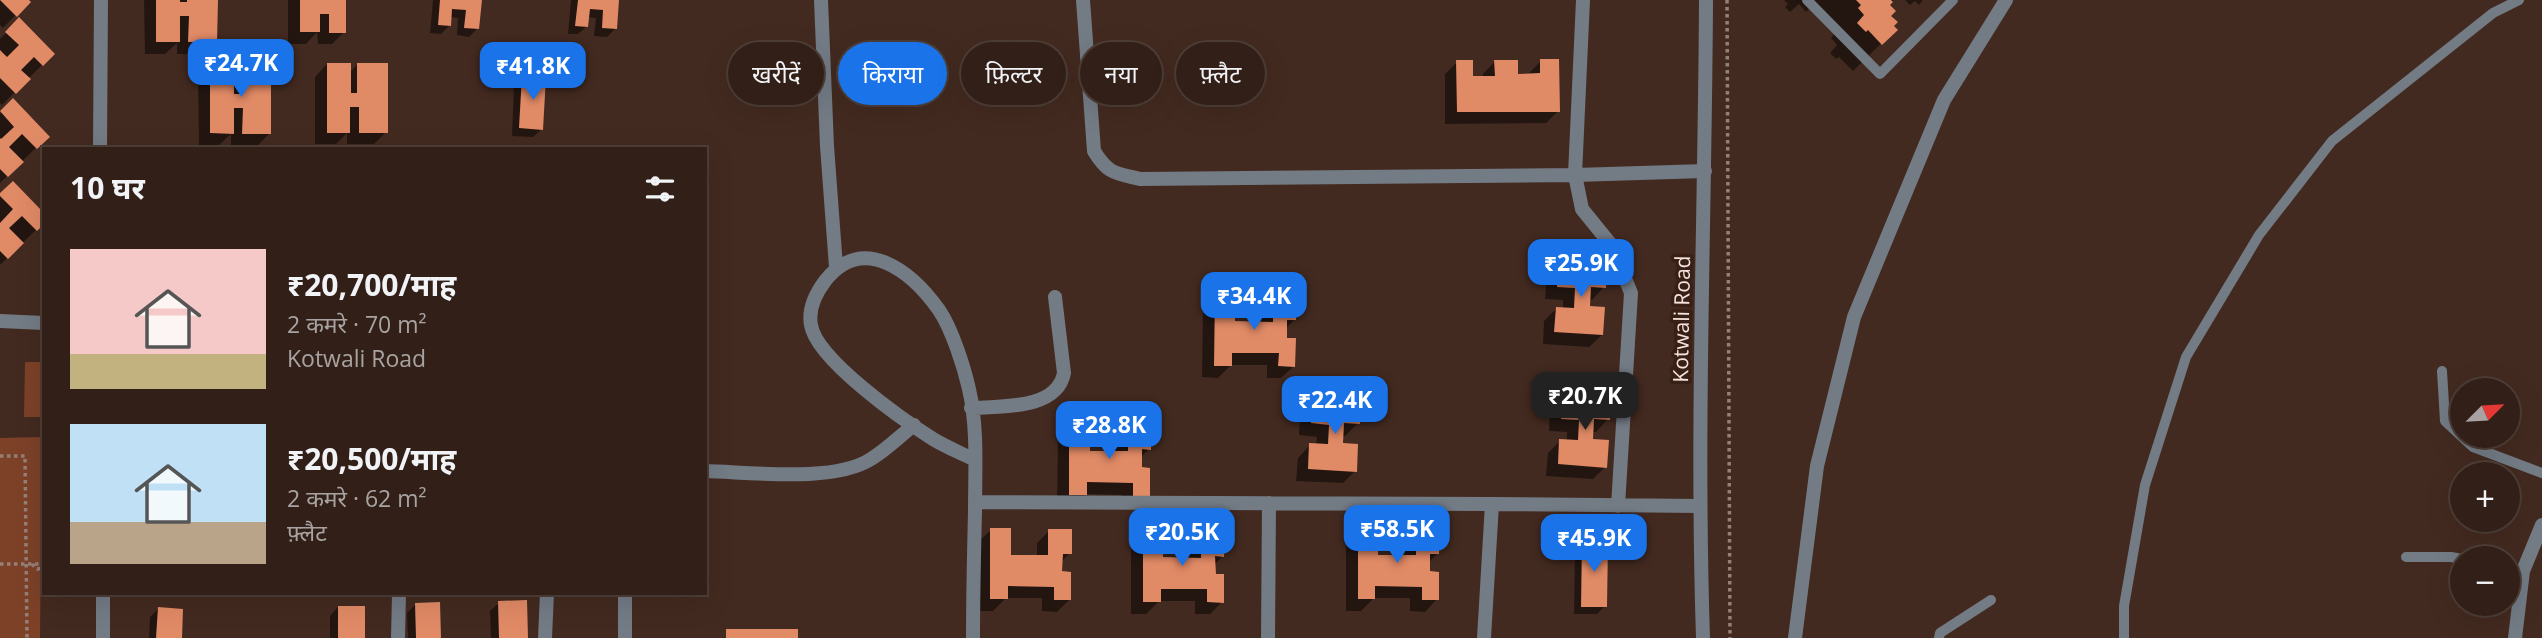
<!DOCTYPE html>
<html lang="hi">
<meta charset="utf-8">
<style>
:root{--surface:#322018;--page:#3d2d25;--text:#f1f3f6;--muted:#a8a3a2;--line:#4d3e37;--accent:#1a73e8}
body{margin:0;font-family:"Open Sans","Noto Sans Devanagari",sans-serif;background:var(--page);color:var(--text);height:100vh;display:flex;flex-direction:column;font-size:26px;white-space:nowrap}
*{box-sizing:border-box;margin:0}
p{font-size:23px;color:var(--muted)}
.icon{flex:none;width:38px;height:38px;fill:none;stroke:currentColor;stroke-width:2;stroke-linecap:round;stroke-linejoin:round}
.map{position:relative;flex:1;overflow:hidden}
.details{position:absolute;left:42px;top:147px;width:665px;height:448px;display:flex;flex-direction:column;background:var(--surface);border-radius:0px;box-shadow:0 7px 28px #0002,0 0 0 2px var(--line)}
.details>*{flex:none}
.top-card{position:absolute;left:728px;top:42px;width:665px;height:63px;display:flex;gap:14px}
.needle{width:46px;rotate:66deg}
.fabs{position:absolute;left:2450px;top:378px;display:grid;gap:14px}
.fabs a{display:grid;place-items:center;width:70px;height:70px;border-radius:50%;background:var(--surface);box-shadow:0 7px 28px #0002,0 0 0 2px var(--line);font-size:35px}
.price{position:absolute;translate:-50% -60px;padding:0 16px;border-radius:14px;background:var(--accent);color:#fff;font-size:23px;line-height:46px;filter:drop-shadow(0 2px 4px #0008)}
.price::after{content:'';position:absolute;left:50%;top:42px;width:21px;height:16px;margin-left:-10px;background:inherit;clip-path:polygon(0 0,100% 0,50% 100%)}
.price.current{background:#222;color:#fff}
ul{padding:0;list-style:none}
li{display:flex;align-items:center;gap:21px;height:175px;padding:0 28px}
li span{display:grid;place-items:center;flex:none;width:196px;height:140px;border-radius:0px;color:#555}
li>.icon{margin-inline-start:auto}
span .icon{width:84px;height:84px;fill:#fffc;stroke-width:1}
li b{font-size:30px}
h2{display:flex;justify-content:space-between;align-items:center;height:84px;padding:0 28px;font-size:30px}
.chip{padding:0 24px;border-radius:32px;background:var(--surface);box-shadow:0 7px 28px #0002,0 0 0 2px var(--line);font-size:24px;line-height:63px}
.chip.current{background:var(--accent);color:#fff}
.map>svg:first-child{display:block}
.green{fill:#7d4128}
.shadow{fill:#0007}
.building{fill:#e18a66}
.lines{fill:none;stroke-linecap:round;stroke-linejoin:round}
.path{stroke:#958078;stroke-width:3.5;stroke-dasharray:3.5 3.5;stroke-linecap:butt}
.service{stroke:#737b85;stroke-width:10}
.minor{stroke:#737b85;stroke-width:14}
.tertiary{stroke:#737b85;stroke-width:14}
.labels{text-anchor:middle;stroke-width:7;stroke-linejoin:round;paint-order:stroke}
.street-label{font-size:21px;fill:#f5e4de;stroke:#382017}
</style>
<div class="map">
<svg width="2542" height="638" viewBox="0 0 2542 638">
<rect width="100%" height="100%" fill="#432a20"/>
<path class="green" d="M 25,362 L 44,362 L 44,417 L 24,417 Z
M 42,437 L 40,638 L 0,638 L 0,438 Z"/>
<path class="shadow" d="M 0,0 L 30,0 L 3,28 L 0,25 Z
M 144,0 L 216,0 L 216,41 L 203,54 L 177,54 L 177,43 L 165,54 L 145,54 Z
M 288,0 L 344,0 L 344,32 L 332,44 L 318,44 L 317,32 L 306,44 L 288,44 Z
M 433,0 L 480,0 L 478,28 L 469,37 L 457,35 L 458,18 L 450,17 L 449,26 L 441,34 L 430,33 Z
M 571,0 L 618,0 L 615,29 L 607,37 L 594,36 L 596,18 L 587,17 L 587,26 L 578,34 L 568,34 Z
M 1784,0 L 1894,0 L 1888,5 L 1892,26 L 1895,30 L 1853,71 L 1839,57 L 1836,59 L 1830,53 L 1837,45 L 1831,38 L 1834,34 L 1809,9 L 1806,12 L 1799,4 L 1790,12 L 1785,7 L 1788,4 Z
M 1905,0 L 1923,0 L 1919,5 L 1915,1 L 1910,5 Z
M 19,20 L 53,54 L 2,105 L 0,103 L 0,39 Z
M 1495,61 L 1517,75 L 1528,74 L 1541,61 L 1558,111 L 1546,123 L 1445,124 L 1445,74 L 1457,62 L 1471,78 L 1483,78 L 1483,74 Z
M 327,64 L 349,73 L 357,65 L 386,132 L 374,144 L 347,144 L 347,133 L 336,144 L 315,144 L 315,77 Z
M 211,65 L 233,74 L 241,65 L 270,133 L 257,146 L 231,146 L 231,134 L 219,145 L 199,145 L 198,78 Z
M 522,76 L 542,129 L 533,137 L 512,136 L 514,85 Z
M 13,101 L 47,137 L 0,183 L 0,114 Z
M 0,195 L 44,222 L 0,265 Z
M 1559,265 L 1604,287 L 1592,300 L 1588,299 L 1588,308 L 1602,335 L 1589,347 L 1543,344 L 1544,321 L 1556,309 L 1563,309 L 1563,300 L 1545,299 L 1547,277 Z
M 1215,296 L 1233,323 L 1261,323 L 1261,309 L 1274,297 L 1294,320 L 1285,329 L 1285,340 L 1294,366 L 1281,378 L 1267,378 L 1267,365 L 1231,365 L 1218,378 L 1202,377 L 1203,309 Z
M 1563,397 L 1608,419 L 1596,432 L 1592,432 L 1591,440 L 1605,467 L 1593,479 L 1546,476 L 1548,453 L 1560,441 L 1567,441 L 1567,432 L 1549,431 L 1550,410 Z
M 1313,401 L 1358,423 L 1345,436 L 1342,436 L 1341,444 L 1355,471 L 1343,483 L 1296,481 L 1298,458 L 1310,445 L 1316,445 L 1317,437 L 1299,435 L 1300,414 Z
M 1070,426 L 1088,453 L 1116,453 L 1116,439 L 1129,427 L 1149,449 L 1140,458 L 1140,469 L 1149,495 L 1122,508 L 1122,495 L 1085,494 L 1073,507 L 1057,507 L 1058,438 Z
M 991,530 L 1009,557 L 1037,557 L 1037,543 L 1049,531 L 1070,553 L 1061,562 L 1061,573 L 1070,599 L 1057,612 L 1042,611 L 1042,598 L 1006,598 L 993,611 L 978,611 L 978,542 Z
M 1359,530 L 1377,556 L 1405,557 L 1405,543 L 1417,531 L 1438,553 L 1429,562 L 1429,573 L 1437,599 L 1425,612 L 1410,611 L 1410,598 L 1374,598 L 1361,611 L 1346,611 L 1346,542 Z
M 1144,533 L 1162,559 L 1189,560 L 1190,546 L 1202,533 L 1223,556 L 1214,565 L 1222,602 L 1210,614 L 1195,614 L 1195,601 L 1159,601 L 1146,614 L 1131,614 L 1131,545 Z
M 1583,543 L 1605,606 L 1597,614 L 1574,614 L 1575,551 Z
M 499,603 L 526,638 L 491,638 L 490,611 Z
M 416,604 L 439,638 L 408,638 L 407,613 Z
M 338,607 L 363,638 L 330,638 L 330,616 Z
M 158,609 L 180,638 L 149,638 L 150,617 Z"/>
<path class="building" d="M 0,0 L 29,0 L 31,2 L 17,17 Z
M 156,0 L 180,0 L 180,2 L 187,2 L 187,0 L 218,0 L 217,42 L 188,42 L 189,16 L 180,16 L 180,42 L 156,42 Z
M 300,0 L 346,0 L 346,33 L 329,33 L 329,14 L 320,14 L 320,32 L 300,32 Z
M 440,0 L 482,0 L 479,29 L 464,28 L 466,10 L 452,9 L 451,26 L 438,25 Z
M 578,0 L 619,0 L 617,29 L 602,28 L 603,10 L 590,9 L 588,27 L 575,26 Z
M 1856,0 L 1891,0 L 1893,2 L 1890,5 L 1896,11 L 1891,16 L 1898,22 L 1894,26 L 1898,30 L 1882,45 L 1868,30 L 1866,32 L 1857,23 L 1864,15 L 1858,8 L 1861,5 Z
M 19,17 L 55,54 L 43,66 L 34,57 L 21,70 L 31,79 L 16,94 L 0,78 L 0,50 L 7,57 L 19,45 L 5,32 Z
M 1540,59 L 1559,59 L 1560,112 L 1457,112 L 1456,60 L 1473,60 L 1473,76 L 1495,76 L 1494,60 L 1518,60 L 1518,74 L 1540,73 Z
M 327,63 L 351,63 L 351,93 L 357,93 L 357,63 L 388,63 L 388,133 L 359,133 L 359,107 L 350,107 L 350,133 L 327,133 Z
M 210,64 L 234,64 L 234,94 L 240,94 L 240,64 L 271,64 L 271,134 L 242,134 L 243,108 L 234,108 L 234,134 L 210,133 Z
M 522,75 L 546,76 L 543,130 L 519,128 Z
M 13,98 L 50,137 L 37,149 L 22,134 L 9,147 L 24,162 L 8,177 L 0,169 L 0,138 L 1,139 L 14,127 L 0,111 Z
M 13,181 L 44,213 L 44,224 L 37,231 L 22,216 L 9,228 L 24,243 L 8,259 L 0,251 L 0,223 L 13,209 L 0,196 L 0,193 Z
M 1558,263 L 1607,266 L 1606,288 L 1591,287 L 1590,306 L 1605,307 L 1603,335 L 1554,332 L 1556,307 L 1574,308 L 1575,288 L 1557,287 Z
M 1215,295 L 1235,295 L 1235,321 L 1273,322 L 1273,295 L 1296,295 L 1296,320 L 1287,320 L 1287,338 L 1296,338 L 1295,367 L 1278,366 L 1279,353 L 1232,353 L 1232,366 L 1214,366 Z
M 1562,395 L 1611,398 L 1610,420 L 1594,419 L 1593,439 L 1609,440 L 1607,468 L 1558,464 L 1559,439 L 1578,440 L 1579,420 L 1561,419 Z
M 1312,400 L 1361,402 L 1360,424 L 1344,423 L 1343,443 L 1358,444 L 1357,472 L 1308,469 L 1309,443 L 1328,444 L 1329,425 L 1311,423 Z
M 1069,424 L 1090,424 L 1090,451 L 1128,451 L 1128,425 L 1151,425 L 1151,450 L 1142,449 L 1142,467 L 1150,468 L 1150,496 L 1133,496 L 1133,483 L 1087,482 L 1087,495 L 1069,495 Z
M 990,528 L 1011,528 L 1011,555 L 1048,555 L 1048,529 L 1072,529 L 1072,554 L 1063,554 L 1062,571 L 1071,572 L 1071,600 L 1054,600 L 1054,587 L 1008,586 L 1008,599 L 990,599 Z
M 1358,528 L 1379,528 L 1378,555 L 1416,555 L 1416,529 L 1439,529 L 1439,554 L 1430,554 L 1430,571 L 1439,572 L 1439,600 L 1422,600 L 1422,587 L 1375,586 L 1375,599 L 1358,599 Z
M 1143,531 L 1164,531 L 1163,557 L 1201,558 L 1201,531 L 1225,532 L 1224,557 L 1215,556 L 1216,574 L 1224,574 L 1224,603 L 1207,602 L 1207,589 L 1161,589 L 1161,602 L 1143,602 Z
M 1582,541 L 1608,542 L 1607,607 L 1581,607 Z
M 527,600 L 528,638 L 499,638 L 498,601 Z
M 440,602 L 441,638 L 416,638 L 415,603 Z
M 338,606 L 365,606 L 365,638 L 338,638 Z
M 158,607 L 183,609 L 182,638 L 156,638 Z
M 726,629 L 798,629 L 798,638 L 726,638 Z"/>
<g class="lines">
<path class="path" d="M 1727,0 L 1730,638
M 0,456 L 25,456 L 27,638
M 0,564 L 44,564
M 32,564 L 37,569 L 44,568"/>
<path class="service" d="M 1807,0 L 1880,74 L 1953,0
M 2442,371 L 2445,421 L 2473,447 L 2542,473
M 2406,557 L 2451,557 L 2462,559
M 2508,568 L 2523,571
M 1939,638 L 1940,633 L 1991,600
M 2124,638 L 2124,606 L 2145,485 L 2186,357 L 2259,235 L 2332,141 L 2493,13 L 2519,0"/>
<path class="minor" d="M 821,0 L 827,146 L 836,267
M 1083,0 L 1094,151 C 1108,174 1115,173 1140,179 L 1575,175 L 1705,171
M 1583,0 L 1575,175 L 1582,209 L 1612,246 L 1631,293 L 1618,506
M 100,149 L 101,0
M 0,321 L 44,323
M 971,408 C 1001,406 1057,410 1064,373 L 1055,297
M 705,471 C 750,472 834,483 871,459 C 886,450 900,436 914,425
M 975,502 L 1492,504 L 1484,638
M 1492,504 L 1699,506
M 103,593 L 103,638
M 625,593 L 625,638
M 398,638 L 399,593
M 545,638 L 547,593
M 973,638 C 973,596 974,553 975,511 C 975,471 978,428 969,389 C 964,367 952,329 939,310 C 912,272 863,232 825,281 C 816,293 808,309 811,325 C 816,359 903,420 933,439 C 946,447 961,453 975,460
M 1268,638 L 1269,503
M 1795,638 L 1817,466 L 1854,317 L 1944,100 L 2006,0
M 2515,638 L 2523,571 L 2542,525"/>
<path class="tertiary" d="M 1703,638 C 1696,425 1705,213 1706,0"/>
</g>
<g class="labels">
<g class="street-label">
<text transform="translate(1682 319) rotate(-89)" y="7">Kotwali Road</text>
</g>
</g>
</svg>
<div class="fabs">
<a><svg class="needle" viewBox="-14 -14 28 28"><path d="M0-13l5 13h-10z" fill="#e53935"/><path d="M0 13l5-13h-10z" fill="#a8a3a2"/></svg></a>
<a>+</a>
<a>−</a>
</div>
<b class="price" style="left:241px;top:99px">₹24.7K</b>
<b class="price" style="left:533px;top:102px">₹41.8K</b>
<b class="price" style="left:1581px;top:299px">₹25.9K</b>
<b class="price" style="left:1254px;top:332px">₹34.4K</b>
<b class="price current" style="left:1585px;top:432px">₹20.7K</b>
<b class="price" style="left:1335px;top:436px">₹22.4K</b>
<b class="price" style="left:1109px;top:461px">₹28.8K</b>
<b class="price" style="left:1397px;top:565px">₹58.5K</b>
<b class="price" style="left:1182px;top:568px">₹20.5K</b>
<b class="price" style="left:1594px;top:574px">₹45.9K</b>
<div class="top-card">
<a class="chip">खरीदें</a>
<a class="chip current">किराया</a>
<a class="chip">फ़िल्टर</a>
<a class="chip">नया</a>
<a class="chip">फ़्लैट</a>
</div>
<section class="details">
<h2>10 घर<svg class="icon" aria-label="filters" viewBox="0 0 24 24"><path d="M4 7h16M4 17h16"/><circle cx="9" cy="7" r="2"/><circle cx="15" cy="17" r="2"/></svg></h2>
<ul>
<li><span style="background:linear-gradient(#f6c9c9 75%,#c2b280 0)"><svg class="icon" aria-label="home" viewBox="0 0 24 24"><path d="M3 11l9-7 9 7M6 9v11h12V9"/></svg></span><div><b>₹20,700/माह</b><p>2 कमरे · 70 m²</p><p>Kotwali Road</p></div></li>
<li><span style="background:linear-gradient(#bfe0f5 70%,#b9a48a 0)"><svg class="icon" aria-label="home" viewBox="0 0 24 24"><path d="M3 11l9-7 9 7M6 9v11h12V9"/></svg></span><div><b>₹20,500/माह</b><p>2 कमरे · 62 m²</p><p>फ़्लैट</p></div></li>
</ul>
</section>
</div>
